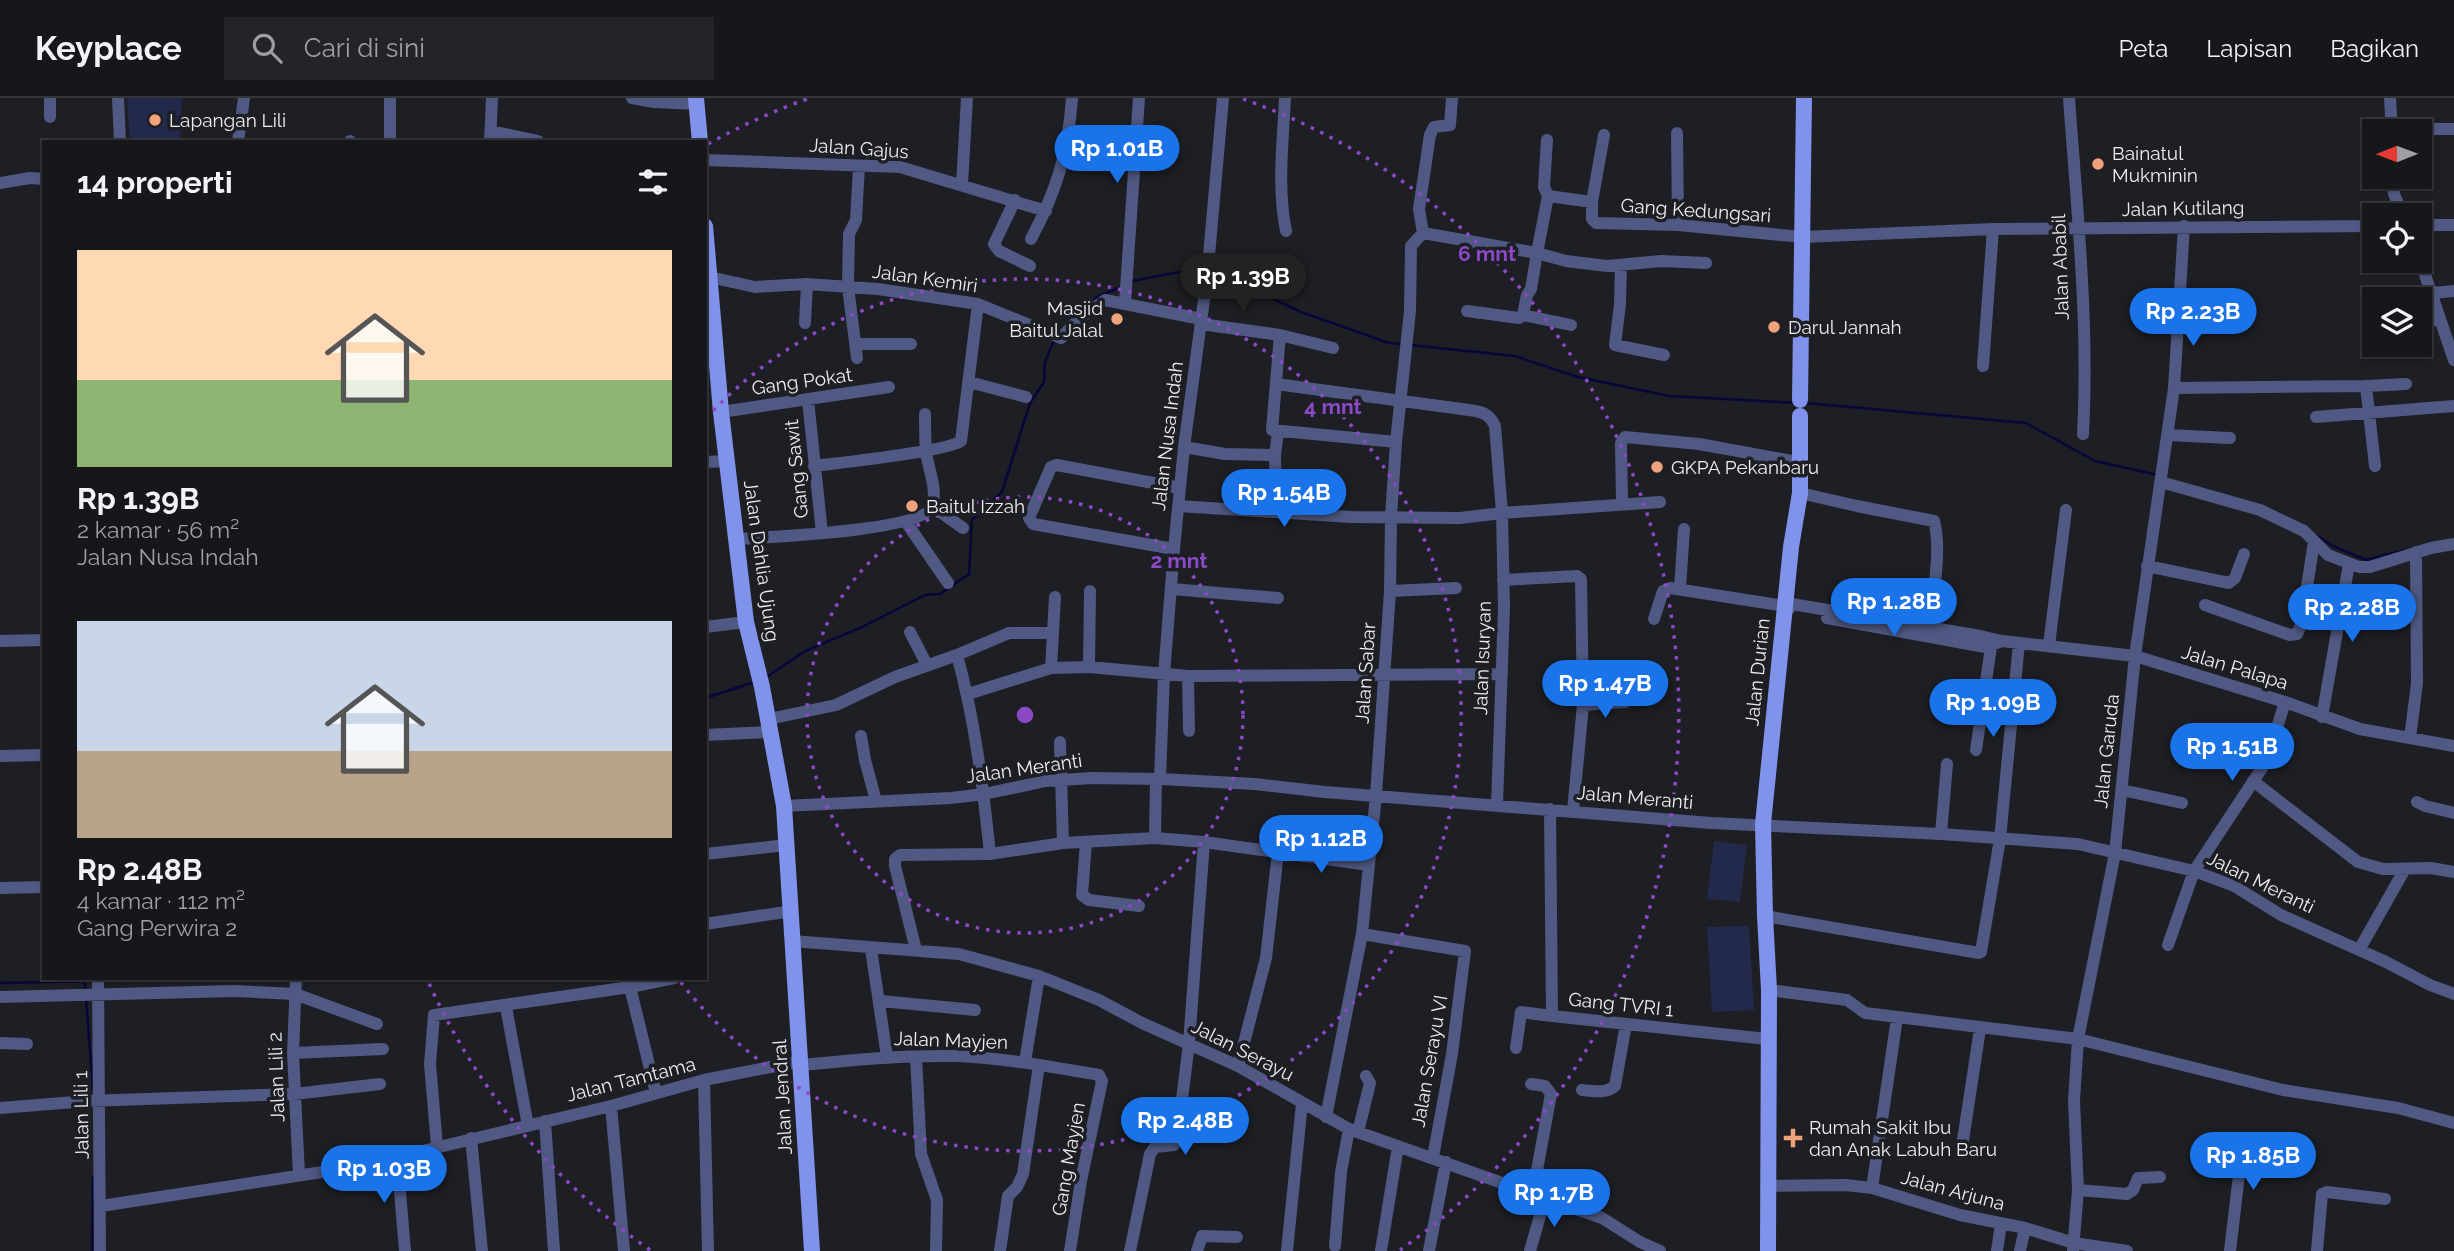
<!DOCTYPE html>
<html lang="id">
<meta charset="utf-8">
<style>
:root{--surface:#16171b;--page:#232428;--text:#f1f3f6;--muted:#9e9fa3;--line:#35363a;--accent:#1a73e8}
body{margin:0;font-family:Raleway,sans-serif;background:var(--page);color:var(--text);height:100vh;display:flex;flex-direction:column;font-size:26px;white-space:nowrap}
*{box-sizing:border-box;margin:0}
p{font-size:23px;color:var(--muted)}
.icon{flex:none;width:38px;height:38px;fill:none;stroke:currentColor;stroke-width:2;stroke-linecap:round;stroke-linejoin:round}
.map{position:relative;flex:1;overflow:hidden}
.side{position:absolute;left:42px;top:42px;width:665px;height:840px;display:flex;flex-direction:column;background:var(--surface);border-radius:0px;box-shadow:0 2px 5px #0004,0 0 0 2px var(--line)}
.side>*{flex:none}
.needle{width:46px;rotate:269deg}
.tools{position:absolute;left:2362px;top:21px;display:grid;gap:14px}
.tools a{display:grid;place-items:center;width:70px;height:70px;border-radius:0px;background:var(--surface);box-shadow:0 2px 5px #0004,0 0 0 2px var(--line);font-size:35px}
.price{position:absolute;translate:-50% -60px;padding:0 16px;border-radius:24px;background:var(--accent);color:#fff;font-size:23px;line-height:46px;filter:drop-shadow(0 2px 4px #0008)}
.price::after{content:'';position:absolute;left:50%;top:42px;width:21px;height:16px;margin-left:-10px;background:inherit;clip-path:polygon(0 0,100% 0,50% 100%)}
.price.current{background:#222;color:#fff}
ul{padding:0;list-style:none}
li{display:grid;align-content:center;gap:14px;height:371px;padding:0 35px}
li span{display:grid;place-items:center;height:217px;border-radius:0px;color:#555}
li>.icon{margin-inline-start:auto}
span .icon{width:126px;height:126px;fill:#fffc;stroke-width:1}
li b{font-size:30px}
h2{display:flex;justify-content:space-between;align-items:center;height:84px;padding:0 35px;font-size:30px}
header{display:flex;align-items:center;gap:42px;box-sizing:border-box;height:98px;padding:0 35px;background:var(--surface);border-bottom:2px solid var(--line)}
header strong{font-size:33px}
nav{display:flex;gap:38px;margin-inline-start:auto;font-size:24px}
.search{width:490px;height:63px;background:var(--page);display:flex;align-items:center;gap:18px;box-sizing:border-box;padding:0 24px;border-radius:0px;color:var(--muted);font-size:26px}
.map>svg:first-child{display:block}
.pitch{fill:#23294b}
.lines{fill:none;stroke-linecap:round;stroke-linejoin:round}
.stream{stroke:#080539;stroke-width:2.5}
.minor{stroke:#505983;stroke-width:12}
.major{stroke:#8192ea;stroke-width:16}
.ring{fill:none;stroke:#8c49c6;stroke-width:3.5;stroke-dasharray:3.5 7}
.poi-dot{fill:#f0a27a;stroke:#1d1f24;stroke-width:2.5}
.labels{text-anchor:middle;stroke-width:7;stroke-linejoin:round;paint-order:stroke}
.poi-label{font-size:19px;fill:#ebecf0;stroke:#1d1f24;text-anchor:start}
.street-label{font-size:19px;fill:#ebecf0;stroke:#1d1f24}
.centre{fill:#8c49c6;stroke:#1d1f24;stroke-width:3.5}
.ring-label{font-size:21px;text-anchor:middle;font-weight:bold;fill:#8c49c6;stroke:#1d1f24;stroke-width:7;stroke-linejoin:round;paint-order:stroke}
</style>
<header>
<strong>Keyplace</strong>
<div class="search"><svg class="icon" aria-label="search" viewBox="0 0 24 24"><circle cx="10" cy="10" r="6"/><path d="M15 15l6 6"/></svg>Cari di sini</div>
<nav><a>Peta</a><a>Lapisan</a><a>Bagikan</a></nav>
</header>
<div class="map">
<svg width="2454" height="1153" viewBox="0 0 2454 1153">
<rect width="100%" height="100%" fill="#1d1f24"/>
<path class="pitch" d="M 127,0 L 182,0 L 180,44 L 130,44 Z
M 1714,743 L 1747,747 L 1740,804 L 1707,801 Z
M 1749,828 L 1754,912 L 1712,914 L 1707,829 Z"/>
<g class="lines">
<path class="stream" d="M 1212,172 L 1301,214 L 1389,245 L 1403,246
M 1132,183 L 1190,172 L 1205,172
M 1092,204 L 1099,198 L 1123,188
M 1410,247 L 1515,258 L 1578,279 L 1669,298 L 1796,305
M 1806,305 L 2026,325 L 2095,363 L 2158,377
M 2317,438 L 2333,448 L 2366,462 L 2405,452
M 765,580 L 805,553 L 862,529 L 925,497 L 940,496 L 969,476 L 972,422 L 1002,394 L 1030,305 L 1044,284 L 1045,264 L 1055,240
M 705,600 L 755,584
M 101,882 L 146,880
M 85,883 L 85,891
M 0,885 L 94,883
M 86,901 L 93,992
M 92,1153 L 93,1079"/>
<path class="minor" d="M 50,0 L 50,19
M 118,0 L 120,44
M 632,0 L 654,4 L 697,6
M 1285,0 C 1283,45 1277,89 1286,133
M 2069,0 C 2077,112 2089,224 2083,336
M 2390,0 L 2392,33
M 2392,31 L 2454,31
M 491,33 L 538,43
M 1677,35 L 1678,127
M 1604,37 L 1592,104 L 1592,121 L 1596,125 L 1678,127 L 1802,139 L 1993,131 L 2375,128
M 1547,42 L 1544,89 L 1548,98
M 238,44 L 244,0
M 350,44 L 350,43
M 390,44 L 390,0
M 490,44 L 492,0
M 705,62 L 900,69 L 1046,113
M 2392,79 L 2394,96 L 2403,117
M 0,85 L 30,80 L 44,81
M 962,87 L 967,0
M 1015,102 L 994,146 L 999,153 L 1030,168
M 2420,127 L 2454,127
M 1423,135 L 1537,155 L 1548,98 L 1592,104
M 1423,135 L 1419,111 L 1430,37 L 1434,29 L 1450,27 L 1452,0
M 1031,141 C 1057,92 1068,55 1072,0
M 2420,162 L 2454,262
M 1621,167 L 1620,206 L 1615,247 L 1664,257
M 705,178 L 755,189 L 807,186 L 878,191 L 978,206 L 1061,240 L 1080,220 L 1105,202 L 1201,221
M 2432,195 L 2454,193
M 1125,205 L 1139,0
M 1467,213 L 1519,220 L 1523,217 L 1527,197 L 1531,191 L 1537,155 L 1566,163 L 1607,168 L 1661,163 L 1706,165
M 1523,217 L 1571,227
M 2420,223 L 2439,222
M 2368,224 L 2375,224
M 805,225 L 807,186
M 1201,226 L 1280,237 L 1333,250
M 1280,237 L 1272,332 L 1396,344
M 856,246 L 911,246
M 857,260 L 848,189 L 849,136 L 856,122 L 859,68
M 1983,268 L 1993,131
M 969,284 L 1026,299
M 1276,286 L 1469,312 C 1482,314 1489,315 1495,328 L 1502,415 L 1504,509 L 1497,707
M 2366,288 L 2375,368
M 2174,290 L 2366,288 L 2406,286
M 808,302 L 822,435
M 721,314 L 889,289
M 2316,319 L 2454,308
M 2168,337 L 2230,340
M 1184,349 L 1225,356 L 1275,357
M 705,364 L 728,363
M 814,368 C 838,365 949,353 961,343 L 978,206
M 2161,384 L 2260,412 L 2304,433 L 2328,457 L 2359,469 L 2370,469 L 2431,450 L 2454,446
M 1800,395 L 1857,408 L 1934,423 C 1942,450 1933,506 1926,535
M 1622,405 L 1621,345 L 1625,339 L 1699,346 L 1798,364
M 932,408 L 963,430
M 1178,408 L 1351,419 L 1460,420 L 1502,415 L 1660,404
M 1276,414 L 1275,357 L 1278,334
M 906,424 L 948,485
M 738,441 C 767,439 924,433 932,408 C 938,392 928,370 926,354 C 925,342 925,329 925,316
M 1174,451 L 1033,426 L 1029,420 L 1051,369 L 1057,367 L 1180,390
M 2147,468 L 2229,485 L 2235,480 L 2244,456
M 1503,482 L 1577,478 L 1581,481 L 1583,607 L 1573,713
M 1680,490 L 1684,431
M 1172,491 L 1278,500
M 1390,493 L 1456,490
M 2205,507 L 2290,537 L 2297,536 L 2301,527 L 2314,444
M 1785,508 L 1792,506 L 1980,538 L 2002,543 L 2135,558 L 2285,604 L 2360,631 L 2454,648
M 1827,520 L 1985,549 L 2002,543
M 1654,521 L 1663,493 L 1670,490 L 1785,508 L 1789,511
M 705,529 L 746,524
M 910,534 L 927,567
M 0,543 L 44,542
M 2049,547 L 2066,412
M 957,557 C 975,622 983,689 990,756
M 1089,569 L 1090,493
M 1051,570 L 1055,499
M 1188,578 L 1189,633
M 968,596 L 1051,570 L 1089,569 L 1188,578 L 1502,576
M 1583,607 L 1625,604
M 2322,619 L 2349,466
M 769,621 L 836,607 L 895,579 L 957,557 L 1009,535 L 1053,535
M 705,637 L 769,634
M 861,638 L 865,662 L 876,703
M 2410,640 L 2417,585 L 2416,454
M 1060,644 L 1063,745
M 1976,652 L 1992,542
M 0,658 L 44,657
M 1160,681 L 1164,576 L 1174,451 L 1184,349 L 1207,180 L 1223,0
M 2253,683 L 2358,764 L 2383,771 L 2431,770 L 2454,774
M 2122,692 L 2182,705
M 2417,704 L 2425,708 L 2454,715
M 784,708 L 951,700 L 984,696 L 1046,683 L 1092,680 L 1160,681 L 1255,686 L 1325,694 L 1711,725 L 1941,736 L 2078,746 L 2194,773 L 2234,788 L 2281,817 L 2386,864 L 2430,887 L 2454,896
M 1550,711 L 1552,918 L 1767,941
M 1941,736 L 1947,666
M 1155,740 L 1156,681
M 1086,744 L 1082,797 L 1089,802 L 1139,808
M 705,756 L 786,747
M 0,790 L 44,789
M 1765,818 L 1979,855 L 1981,854 L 2000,741 L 2019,545
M 705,826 L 792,813
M 1362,836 L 1465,853 L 1452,956 L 1433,1059
M 792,843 L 959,856 L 1039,878 L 1099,902 L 1142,925 L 1238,968 L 1349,1031 L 1602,1120 L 1640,1144 L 1660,1153
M 2168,847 L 2194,773 L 2266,664 L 2285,604
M 871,851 L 887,959
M 916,852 L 895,768 L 895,761 L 900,757 L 990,756 L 1063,745 L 1155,740 L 1204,744 L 1369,767
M 2359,852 L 2405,771
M 98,880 L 100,1153
M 296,880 L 293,955 L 299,1077
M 630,889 L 656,995
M 1769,892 L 1847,902 L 1865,915 L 2078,941 L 2283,992 L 2398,1010 L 2454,1025
M 0,899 L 235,893 L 295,896 L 377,926
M 881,903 L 975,912
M 506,909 L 528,1028
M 0,945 L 27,946
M 1516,950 L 1521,914 L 1552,918
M 293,955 L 383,951
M 916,959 L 921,1056 L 937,1102 L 936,1153
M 1025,964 L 1039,878
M 802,967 C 853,962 904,957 956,958 C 1004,960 1052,969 1099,977 L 1102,983 L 1081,1083 L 1070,1153
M 1238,968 L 1266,860 L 1278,754
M 704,982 L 708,1153
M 1531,986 L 1545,988 L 1551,996 L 1533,1094
M 1582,992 C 1593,993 1605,996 1615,988 L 1626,926
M 611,1008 L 624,1153
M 0,1010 L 87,1003 L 294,996 L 380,986
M 1326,1019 L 1362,836 L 1376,697 L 1390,493 L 1391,419 L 1396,344 L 1410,213 L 1411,148 L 1423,135
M 545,1023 L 554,1153
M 1358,1034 L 1370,985 L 1366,978
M 471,1040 L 482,1153
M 1963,1042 L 1980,931
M 437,1048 L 430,966 L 434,917 L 630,889 L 674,880
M 397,1058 L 405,1153
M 2221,1062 L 2235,1069 L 2239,1077 L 2230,1153
M 1767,1088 L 1846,1087 L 1872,1090 L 1960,1117 L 2025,1130 L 2074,1145 L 2127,1153
M 1872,1090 L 1897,920
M 2078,1092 L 2127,1096 L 2133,1092 L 2138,1080 L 2160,1079
M 101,1108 L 355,1069 L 611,1008 L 704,982 L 801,963
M 1335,1148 L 1341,1074 L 1349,1031
M 1000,1153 L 1008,1098 L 1017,1089 L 1023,1076 L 1039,967
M 1130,1153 L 1150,1056 L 1155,1049 L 1174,1047 L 1179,1025 L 1189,945 L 1204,744
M 1197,1153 L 1202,1138 L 1237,1139
M 1287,1153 L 1302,1005
M 1381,1153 L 1398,1048
M 1429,1153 L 1446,1064
M 1530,1153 L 1545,1100
M 1997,1153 L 2001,1126
M 2020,1153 L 2025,1130
M 2073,1153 L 2078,1092 L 2074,1003 L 2078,941 L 2115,755 L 2135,558 L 2174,290 L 2184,128
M 2317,1153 L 2322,1096 L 2327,1094 L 2385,1101"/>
<path class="major" d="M 696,0 L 700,44
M 705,128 L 721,314 L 746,524 L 762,589 L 784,708 L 812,1153
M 1800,302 L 1804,0
M 1768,1153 L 1769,892 L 1765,818 L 1763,726 L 1791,449 L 1800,395 L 1800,318"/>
</g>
<g class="ring">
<circle cx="1025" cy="617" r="218"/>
<path d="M706 320A436 436 0 1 1 679 882"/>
<path d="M650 1152A653 653 0 0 1 428 883M708 46A653 653 0 0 1 807 1M1243 1A653 653 0 0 1 1400 1152"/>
</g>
<g class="poi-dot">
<circle cx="155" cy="22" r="7"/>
<circle cx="2098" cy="66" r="7"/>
<circle cx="1117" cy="221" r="7"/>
<circle cx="1774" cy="229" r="7"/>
<circle cx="1657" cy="369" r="7"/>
<circle cx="912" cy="408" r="7"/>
<path d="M1789.5 1029.5h7v7h7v7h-7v7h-7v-7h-7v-7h7z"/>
</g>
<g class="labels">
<g class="poi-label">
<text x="169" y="29">Lapangan Lili</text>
<text x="2112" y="62">Bainatul<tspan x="2112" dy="22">Mukminin</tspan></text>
<text x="1103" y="217" text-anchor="end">Masjid<tspan x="1103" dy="22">Baitul Jalal</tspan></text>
<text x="1788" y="236">Darul Jannah</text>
<text x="1671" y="376">GKPA Pekanbaru</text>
<text x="926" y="415">Baitul Izzah</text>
<text x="1809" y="1036">Rumah Sakit Ibu<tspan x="1809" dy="22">dan Anak Labuh Baru</tspan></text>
</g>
<g class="street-label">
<text transform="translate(859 50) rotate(4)" y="7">Jalan Gajus</text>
<text transform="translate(2183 110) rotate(-1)" y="7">Jalan Kutilang</text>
<text transform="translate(1696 112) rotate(4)" y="7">Gang Kedungsari</text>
<text transform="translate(2060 169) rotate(-92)" y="7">Jalan Ababil</text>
<text transform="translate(925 180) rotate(8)" y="7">Jalan Kemiri</text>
<text transform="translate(802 283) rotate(-8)" y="7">Gang Pokat</text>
<text transform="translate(1167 338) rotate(-83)" y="7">Jalan Nusa Indah</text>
<text transform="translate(796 371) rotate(-96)" y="7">Gang Sawit</text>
<text transform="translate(762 463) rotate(82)" y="7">Jalan Dahlia Ujung</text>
<text transform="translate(1482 560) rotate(-88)" y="7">Jalan Isuryan</text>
<text transform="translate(2235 569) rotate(17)" y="7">Jalan Palapa</text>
<text transform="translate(1757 574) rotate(-84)" y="7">Jalan Durian</text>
<text transform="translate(1365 575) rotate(-86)" y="7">Jalan Sabar</text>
<text transform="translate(2106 653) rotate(-84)" y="7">Jalan Garuda</text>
<text transform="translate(1024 670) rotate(-8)" y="7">Jalan Meranti</text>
<text transform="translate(1635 699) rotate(5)" y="7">Jalan Meranti</text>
<text transform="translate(2261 784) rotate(26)" y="7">Jalan Meranti</text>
<text transform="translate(1621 906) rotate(6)" y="7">Gang TVRI 1</text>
<text transform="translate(951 942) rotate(2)" y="7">Jalan Mayjen</text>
<text transform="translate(1243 952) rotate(27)" y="7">Jalan Serayu</text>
<text transform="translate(1429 963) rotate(-80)" y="7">Jalan Serayu VI</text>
<text transform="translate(276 979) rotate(-92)" y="7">Jalan Lili 2</text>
<text transform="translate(631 981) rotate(-14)" y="7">Jalan Tamtama</text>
<text transform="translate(782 999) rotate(-93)" y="7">Jalan Jendral</text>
<text transform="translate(81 1017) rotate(-91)" y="7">Jalan Lili 1</text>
<text transform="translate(1068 1061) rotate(-80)" y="7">Gang Mayjen</text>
<text transform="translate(1953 1092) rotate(15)" y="7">Jalan Arjuna</text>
</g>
</g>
<circle cx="1025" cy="617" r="10" class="centre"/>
<g class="ring-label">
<text x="1487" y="163">6 mnt</text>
<text x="1333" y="316">4 mnt</text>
<text x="1179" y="470">2 mnt</text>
</g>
</svg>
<div class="tools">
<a><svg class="needle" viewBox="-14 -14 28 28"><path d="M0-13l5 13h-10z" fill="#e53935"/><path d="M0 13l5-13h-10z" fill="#9e9fa3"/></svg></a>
<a><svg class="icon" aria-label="locate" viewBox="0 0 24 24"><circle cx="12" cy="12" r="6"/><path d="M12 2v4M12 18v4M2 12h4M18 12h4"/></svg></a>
<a><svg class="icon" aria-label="layers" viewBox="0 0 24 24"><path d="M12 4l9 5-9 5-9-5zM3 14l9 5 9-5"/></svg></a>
</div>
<b class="price" style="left:1117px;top:87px">Rp 1.01B</b>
<b class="price current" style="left:1243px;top:215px">Rp 1.39B</b>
<b class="price" style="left:2193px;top:250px">Rp 2.23B</b>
<b class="price" style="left:1284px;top:431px">Rp 1.54B</b>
<b class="price" style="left:1894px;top:540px">Rp 1.28B</b>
<b class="price" style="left:2352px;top:546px">Rp 2.28B</b>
<b class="price" style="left:1605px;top:622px">Rp 1.47B</b>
<b class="price" style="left:1993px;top:641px">Rp 1.09B</b>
<b class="price" style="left:2232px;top:685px">Rp 1.51B</b>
<b class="price" style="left:1321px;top:777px">Rp 1.12B</b>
<b class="price" style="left:1185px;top:1059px">Rp 2.48B</b>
<b class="price" style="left:2253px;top:1094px">Rp 1.85B</b>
<b class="price" style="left:384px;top:1107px">Rp 1.03B</b>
<b class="price" style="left:1554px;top:1131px">Rp 1.7B</b>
<section class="side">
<h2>14 properti<svg class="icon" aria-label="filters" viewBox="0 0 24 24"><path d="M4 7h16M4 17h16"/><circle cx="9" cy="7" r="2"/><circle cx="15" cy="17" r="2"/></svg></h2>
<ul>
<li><span style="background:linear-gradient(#ffd9b3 60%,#8fb573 0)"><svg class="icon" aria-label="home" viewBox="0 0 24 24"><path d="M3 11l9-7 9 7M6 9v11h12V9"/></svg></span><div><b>Rp 1.39B</b><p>2 kamar · 56 m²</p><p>Jalan Nusa Indah</p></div></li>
<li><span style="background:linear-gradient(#c9d6e8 60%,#b9a48a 0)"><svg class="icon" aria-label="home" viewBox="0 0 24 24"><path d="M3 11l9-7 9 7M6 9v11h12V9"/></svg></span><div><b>Rp 2.48B</b><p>4 kamar · 112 m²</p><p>Gang Perwira 2</p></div></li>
</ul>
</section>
</div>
